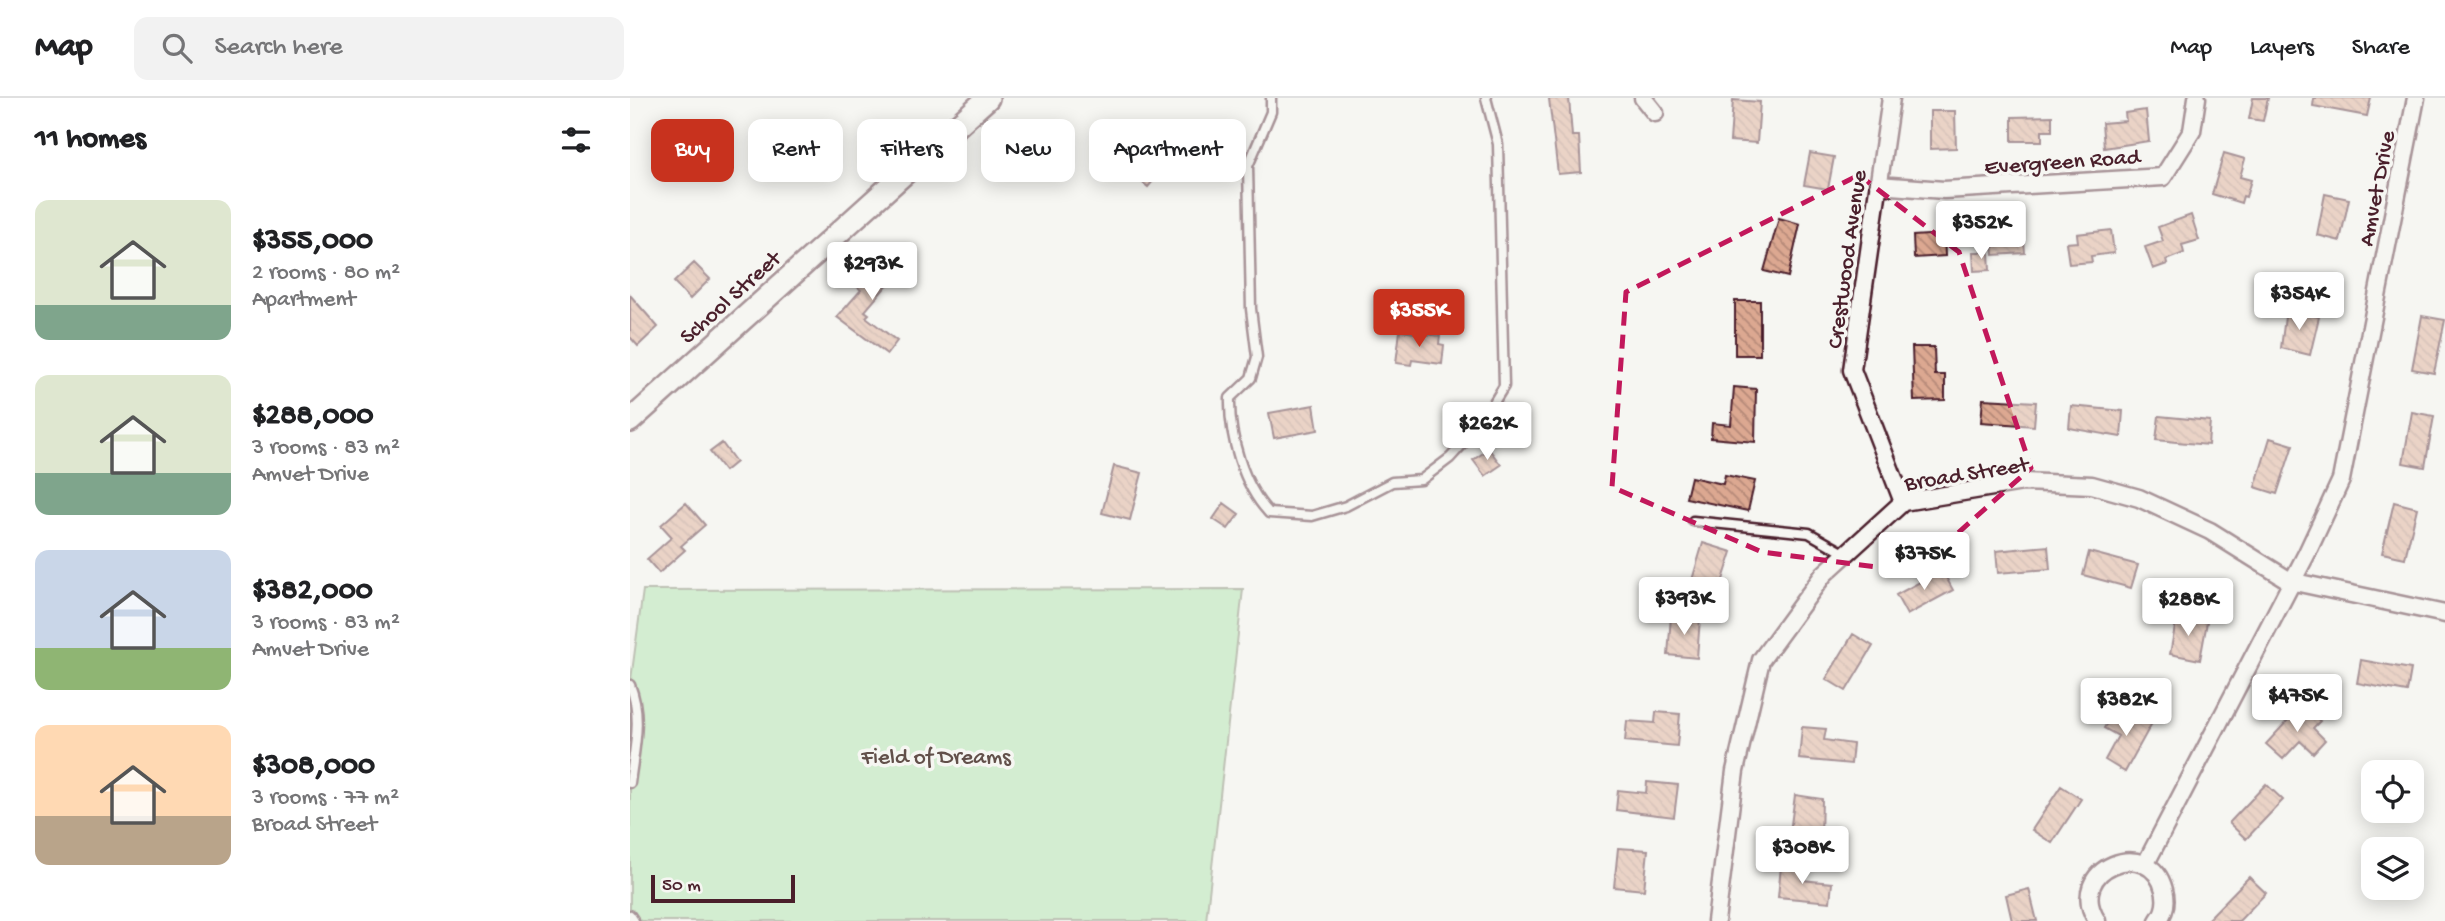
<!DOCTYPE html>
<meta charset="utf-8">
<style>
:root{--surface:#fff;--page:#f2f2f2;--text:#202124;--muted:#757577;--line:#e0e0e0;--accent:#c8321e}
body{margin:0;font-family:"Gochi Hand",sans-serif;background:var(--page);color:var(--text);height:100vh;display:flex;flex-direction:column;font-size:26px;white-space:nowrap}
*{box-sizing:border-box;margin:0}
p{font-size:23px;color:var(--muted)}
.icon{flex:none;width:38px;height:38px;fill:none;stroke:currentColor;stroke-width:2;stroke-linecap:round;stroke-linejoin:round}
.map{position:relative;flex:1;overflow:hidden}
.panel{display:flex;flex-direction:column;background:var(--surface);width:630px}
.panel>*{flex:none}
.guide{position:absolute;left:21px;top:21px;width:665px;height:63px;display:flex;gap:14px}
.controls{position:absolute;left:1731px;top:662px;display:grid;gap:14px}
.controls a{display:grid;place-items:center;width:63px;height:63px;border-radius:14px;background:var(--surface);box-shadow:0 4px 18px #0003;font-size:35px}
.scale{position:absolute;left:21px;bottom:18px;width:144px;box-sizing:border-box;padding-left:7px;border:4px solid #4a1f2b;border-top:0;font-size:19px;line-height:24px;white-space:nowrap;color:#4a1f2b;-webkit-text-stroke:5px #f6f6f2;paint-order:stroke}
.price{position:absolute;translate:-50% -60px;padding:0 16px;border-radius:7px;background:#fff;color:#222;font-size:23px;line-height:46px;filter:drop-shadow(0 2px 4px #0008)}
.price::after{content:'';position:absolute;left:50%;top:42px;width:21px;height:16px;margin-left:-10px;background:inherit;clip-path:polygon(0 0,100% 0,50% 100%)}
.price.active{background:var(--accent);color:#fff}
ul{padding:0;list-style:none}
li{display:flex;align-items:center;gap:21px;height:175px;padding:0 35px}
li span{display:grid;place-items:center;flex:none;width:196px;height:140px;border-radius:14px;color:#555}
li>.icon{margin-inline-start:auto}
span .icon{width:84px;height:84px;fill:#fffc;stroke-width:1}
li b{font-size:30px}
h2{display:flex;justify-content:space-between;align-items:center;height:84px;padding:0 35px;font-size:30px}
.chip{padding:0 24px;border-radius:14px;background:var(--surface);box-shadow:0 4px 18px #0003;font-size:24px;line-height:63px}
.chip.active{background:var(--accent);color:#fff}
header{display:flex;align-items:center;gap:42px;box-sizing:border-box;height:98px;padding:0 35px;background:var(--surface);border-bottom:2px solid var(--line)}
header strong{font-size:33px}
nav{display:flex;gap:38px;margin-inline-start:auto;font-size:24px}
.search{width:490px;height:63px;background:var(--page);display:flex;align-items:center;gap:18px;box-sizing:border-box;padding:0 24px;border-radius:14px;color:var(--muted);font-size:26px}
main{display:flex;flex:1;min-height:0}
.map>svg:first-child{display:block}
.park{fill:#a9e3a8;stroke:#7a816a;stroke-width:2}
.building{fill:url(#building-back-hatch);stroke:#4a1f2b;stroke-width:2}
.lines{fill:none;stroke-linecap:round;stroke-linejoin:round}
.lane-casing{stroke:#4a1f2b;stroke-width:13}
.street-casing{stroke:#4a1f2b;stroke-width:21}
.secondary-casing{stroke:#4a1f2b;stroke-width:26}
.lane{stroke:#f6f6f2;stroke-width:8}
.street{stroke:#f6f6f2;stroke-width:16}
.secondary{stroke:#f6f6f2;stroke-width:21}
.marked{fill:none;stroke:#c2185b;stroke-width:5;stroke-dasharray:14 9;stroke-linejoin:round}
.labels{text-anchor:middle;stroke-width:7;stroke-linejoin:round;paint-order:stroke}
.street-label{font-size:23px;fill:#4a1f2b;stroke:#f6f6f2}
.park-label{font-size:23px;fill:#62504a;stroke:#f6f6f2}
</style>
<header>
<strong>Map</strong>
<div class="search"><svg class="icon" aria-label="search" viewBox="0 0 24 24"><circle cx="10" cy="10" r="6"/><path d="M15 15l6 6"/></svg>Search here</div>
<nav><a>Map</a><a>Layers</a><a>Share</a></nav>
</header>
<main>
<section class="panel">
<h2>11 homes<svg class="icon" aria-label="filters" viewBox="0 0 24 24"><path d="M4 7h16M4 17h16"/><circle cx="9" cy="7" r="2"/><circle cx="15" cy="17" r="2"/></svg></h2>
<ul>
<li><span style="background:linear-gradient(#dfe7d0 75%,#7fa58c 0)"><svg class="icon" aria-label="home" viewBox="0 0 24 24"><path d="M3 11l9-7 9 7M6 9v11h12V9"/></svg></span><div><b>$355,000</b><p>2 rooms · 80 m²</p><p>Apartment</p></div></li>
<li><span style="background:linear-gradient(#dfe7d0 70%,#7fa58c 0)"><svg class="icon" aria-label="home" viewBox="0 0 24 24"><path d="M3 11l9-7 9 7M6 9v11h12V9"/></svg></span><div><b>$288,000</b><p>3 rooms · 83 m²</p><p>Amvet Drive</p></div></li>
<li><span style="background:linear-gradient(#c9d6e8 70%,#8fb573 0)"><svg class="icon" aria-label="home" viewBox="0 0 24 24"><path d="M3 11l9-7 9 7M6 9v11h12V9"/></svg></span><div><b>$382,000</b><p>3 rooms · 83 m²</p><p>Amvet Drive</p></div></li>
<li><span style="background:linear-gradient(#ffd9b3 65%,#b9a48a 0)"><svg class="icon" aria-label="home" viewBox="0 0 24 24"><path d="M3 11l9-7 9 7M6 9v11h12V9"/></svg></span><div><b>$308,000</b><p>3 rooms · 77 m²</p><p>Broad Street</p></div></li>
</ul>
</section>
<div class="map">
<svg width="1815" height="823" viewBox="0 0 1815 823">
<defs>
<pattern id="building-back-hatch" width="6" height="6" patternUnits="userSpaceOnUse" patternTransform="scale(1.75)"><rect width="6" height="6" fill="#dca891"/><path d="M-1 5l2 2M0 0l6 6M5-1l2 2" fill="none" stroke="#b48877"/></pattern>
</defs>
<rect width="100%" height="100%" fill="#f6f6f2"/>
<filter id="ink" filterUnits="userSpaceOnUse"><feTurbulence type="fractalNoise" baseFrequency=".0143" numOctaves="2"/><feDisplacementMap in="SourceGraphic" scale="14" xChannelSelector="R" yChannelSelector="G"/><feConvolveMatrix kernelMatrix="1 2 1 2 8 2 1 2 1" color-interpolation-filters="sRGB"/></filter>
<g filter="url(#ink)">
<path class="park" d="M 613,491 L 576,823 L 0,823 L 0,589 L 13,492 Z"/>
<path class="building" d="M 931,0 L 939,0 L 942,38 L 949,38 L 951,74 L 928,76 L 919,1 Z
M 1623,0 L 1638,0 L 1633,23 L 1619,21 Z
M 1684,0 L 1741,0 L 1737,18 L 1683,8 Z
M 1103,2 L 1130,4 L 1127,45 L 1100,43 Z
M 1516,12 L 1519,43 L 1474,50 L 1472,25 L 1496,23 L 1495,15 Z
M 1300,13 L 1325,13 L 1326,50 L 1300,51 Z
M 1422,18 L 1422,33 L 1412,33 L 1412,43 L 1382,43 L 1382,19 Z
M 1180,55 L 1204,59 L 1198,91 L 1174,87 Z
M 1594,55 L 1615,61 L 1610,79 L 1621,82 L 1616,99 L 1613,98 L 1611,105 L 1582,96 Z
M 512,62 L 529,76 L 518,89 L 501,75 Z
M 1695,96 L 1719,101 L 1710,143 L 1687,137 Z
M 1561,117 L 1569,142 L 1552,147 L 1554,155 L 1536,162 L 1537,166 L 1523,171 L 1515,149 L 1533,143 L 1528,129 Z
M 1149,120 L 1170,126 L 1158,179 L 1134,173 Z
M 1393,130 L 1395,155 L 1364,157 L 1362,132 Z
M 1481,132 L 1484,155 L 1461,158 L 1462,164 L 1439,166 L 1436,145 L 1448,144 L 1447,136 Z
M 1314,136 L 1315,158 L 1284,160 L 1283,138 Z
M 1343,154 L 1359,154 L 1360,172 L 1344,173 Z
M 263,156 L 275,166 L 235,213 L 239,216 L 236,219 L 267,243 L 257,256 L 207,219 L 231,192 L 224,186 L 249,158 L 257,164 Z
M 64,165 L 80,181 L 60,201 L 44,184 Z
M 0,197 L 28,229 L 8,248 L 0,239 Z
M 1105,203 L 1130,203 L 1130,257 L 1105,257 Z
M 1656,211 L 1689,219 L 1680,257 L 1651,250 Z
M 1792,218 L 1815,222 L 1804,275 L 1782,271 Z
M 770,233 L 810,238 L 809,246 L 814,247 L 812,266 L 782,262 L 781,267 L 766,265 Z
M 1282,249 L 1304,249 L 1305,277 L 1315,277 L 1315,302 L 1284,303 Z
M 1104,289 L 1126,291 L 1125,344 L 1081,340 L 1082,325 L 1101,327 Z
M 1353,301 L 1406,304 L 1404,328 L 1351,324 Z
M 684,307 L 688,332 L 644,340 L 639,315 Z
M 1441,308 L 1493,313 L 1491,339 L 1439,330 Z
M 1782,314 L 1804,318 L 1795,369 L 1773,365 Z
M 1529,318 L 1580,323 L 1578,347 L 1526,342 Z
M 1640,340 L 1663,347 L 1647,396 L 1625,389 Z
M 92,345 L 106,364 L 95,373 L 80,354 Z
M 859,351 L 871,367 L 855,378 L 843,362 Z
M 484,368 L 512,375 L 500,422 L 472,415 Z
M 1095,377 L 1125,383 L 1118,413 L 1056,400 L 1061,379 L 1093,386 Z
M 1764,404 L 1787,410 L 1775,460 L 1752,455 Z
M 56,405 L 75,427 L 51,448 L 55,452 L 29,475 L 17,461 L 42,439 L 31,427 Z
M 594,405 L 609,416 L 598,431 L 583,421 Z
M 1073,445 L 1102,454 L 1090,491 L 1062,482 Z
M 1418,448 L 1420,471 L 1368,475 L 1366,453 Z
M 1459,454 L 1508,467 L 1501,490 L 1453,477 Z
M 1312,472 L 1323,492 L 1277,517 L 1266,497 Z
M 1041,518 L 1070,520 L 1067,560 L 1038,557 Z
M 1547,518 L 1577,524 L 1570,562 L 1540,556 Z
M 1223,536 L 1243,548 L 1216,593 L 1196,581 Z
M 1731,562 L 1781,571 L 1777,594 L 1727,585 Z
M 1672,607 L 1690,623 L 1683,630 L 1695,642 L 1683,655 L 1670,643 L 1653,661 L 1636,646 Z
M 1026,614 L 1050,616 L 1047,648 L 995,643 L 997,623 L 1025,625 Z
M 1483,614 L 1496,622 L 1500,614 L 1522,625 L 1495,674 L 1475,662 L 1488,638 L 1474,630 Z
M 1172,629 L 1196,631 L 1194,642 L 1223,646 L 1221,666 L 1169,661 Z
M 1017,684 L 1048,687 L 1044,719 L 986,712 L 988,692 L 1016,695 Z
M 1636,686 L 1653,702 L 1616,741 L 1599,725 Z
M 1431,688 L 1451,701 L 1422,745 L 1402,732 Z
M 1165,697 L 1192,701 L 1191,739 L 1160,734 Z
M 988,750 L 1018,752 L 1014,792 L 984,789 Z
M 1151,768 L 1173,770 L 1172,782 L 1202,785 L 1200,804 L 1148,799 Z
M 1619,779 L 1636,795 L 1609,823 L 1576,823 Z
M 1399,791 L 1407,823 L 1382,823 L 1376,797 Z"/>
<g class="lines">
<g class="lane-casing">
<path id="lane" d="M 641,0 L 641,14 L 618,68 L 621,211 L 627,259 L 621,280 L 600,300 C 599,338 613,387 639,415 L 682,418 L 716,408 L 762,384 L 791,382 L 820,360 L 850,327 L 874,288 L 868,46 L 856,0
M 1063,423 L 1179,435 L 1216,456
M 0,587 C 13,619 4,652 0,685
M 0,817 L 4,823"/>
</g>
<g class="street-casing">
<path id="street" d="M 1013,0 L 1025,15
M 1261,0 L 1222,272 L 1273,404
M 1248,87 L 1314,92 L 1533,79 L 1562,33 L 1567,0
M 1515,767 L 1677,455 L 1711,382 L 1786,0
M 1086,823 L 1105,673 L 1131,562 L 1194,476 L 1273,404 L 1393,384 L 1462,387 L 1509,400 L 1580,433 L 1660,483 L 1815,516
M 1467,823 C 1434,771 1520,736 1534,792 C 1537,803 1535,814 1528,823"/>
</g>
<g class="secondary-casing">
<path id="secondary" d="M 0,323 L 358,0"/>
</g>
<use href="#lane" class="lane"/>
<use href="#street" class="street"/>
<use href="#secondary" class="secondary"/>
</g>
</g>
<path d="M0 0H1815V823H0ZM 1229,77 L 1329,154 L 1401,370 L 1284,474 L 1132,454 L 982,389 L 996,194 Z" fill="#f6f6f2" fill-opacity=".55" fill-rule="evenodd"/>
<path class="marked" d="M 1229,77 L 1329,154 L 1401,370 L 1284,474 L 1132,454 L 982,389 L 996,194 Z"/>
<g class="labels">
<g class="street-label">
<text transform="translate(1432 62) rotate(-4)" y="8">Evergreen Road</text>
<text transform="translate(1745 90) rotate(-79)" y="8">Amvet Drive</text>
<text transform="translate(1215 161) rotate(-82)" y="8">Crestwood Avenue</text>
<text transform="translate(99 198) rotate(-42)" y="8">School Street</text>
<text transform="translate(1336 374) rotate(-9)" y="8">Broad Street</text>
</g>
<g class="park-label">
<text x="306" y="665">Field of Dreams</text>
</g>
</g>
</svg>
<div class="controls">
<a><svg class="icon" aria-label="locate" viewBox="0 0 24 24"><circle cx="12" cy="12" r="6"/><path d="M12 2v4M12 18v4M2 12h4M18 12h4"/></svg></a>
<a><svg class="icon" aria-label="layers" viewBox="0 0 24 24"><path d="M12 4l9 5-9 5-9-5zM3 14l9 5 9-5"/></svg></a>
</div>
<div class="scale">50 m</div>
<b class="price" style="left:1351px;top:163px">$352K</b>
<b class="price" style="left:242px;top:204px">$293K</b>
<b class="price" style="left:1669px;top:234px">$354K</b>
<b class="price active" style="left:789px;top:251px">$355K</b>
<b class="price" style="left:857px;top:364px">$262K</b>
<b class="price" style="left:1294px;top:494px">$375K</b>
<b class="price" style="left:1054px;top:539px">$393K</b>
<b class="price" style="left:1558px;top:540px">$288K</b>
<b class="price" style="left:1667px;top:636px">$475K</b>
<b class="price" style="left:1496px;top:640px">$382K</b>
<b class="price" style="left:1172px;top:788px">$308K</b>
<div class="guide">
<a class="chip active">Buy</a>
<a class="chip">Rent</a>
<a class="chip">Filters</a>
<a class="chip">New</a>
<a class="chip">Apartment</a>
</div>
</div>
</main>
